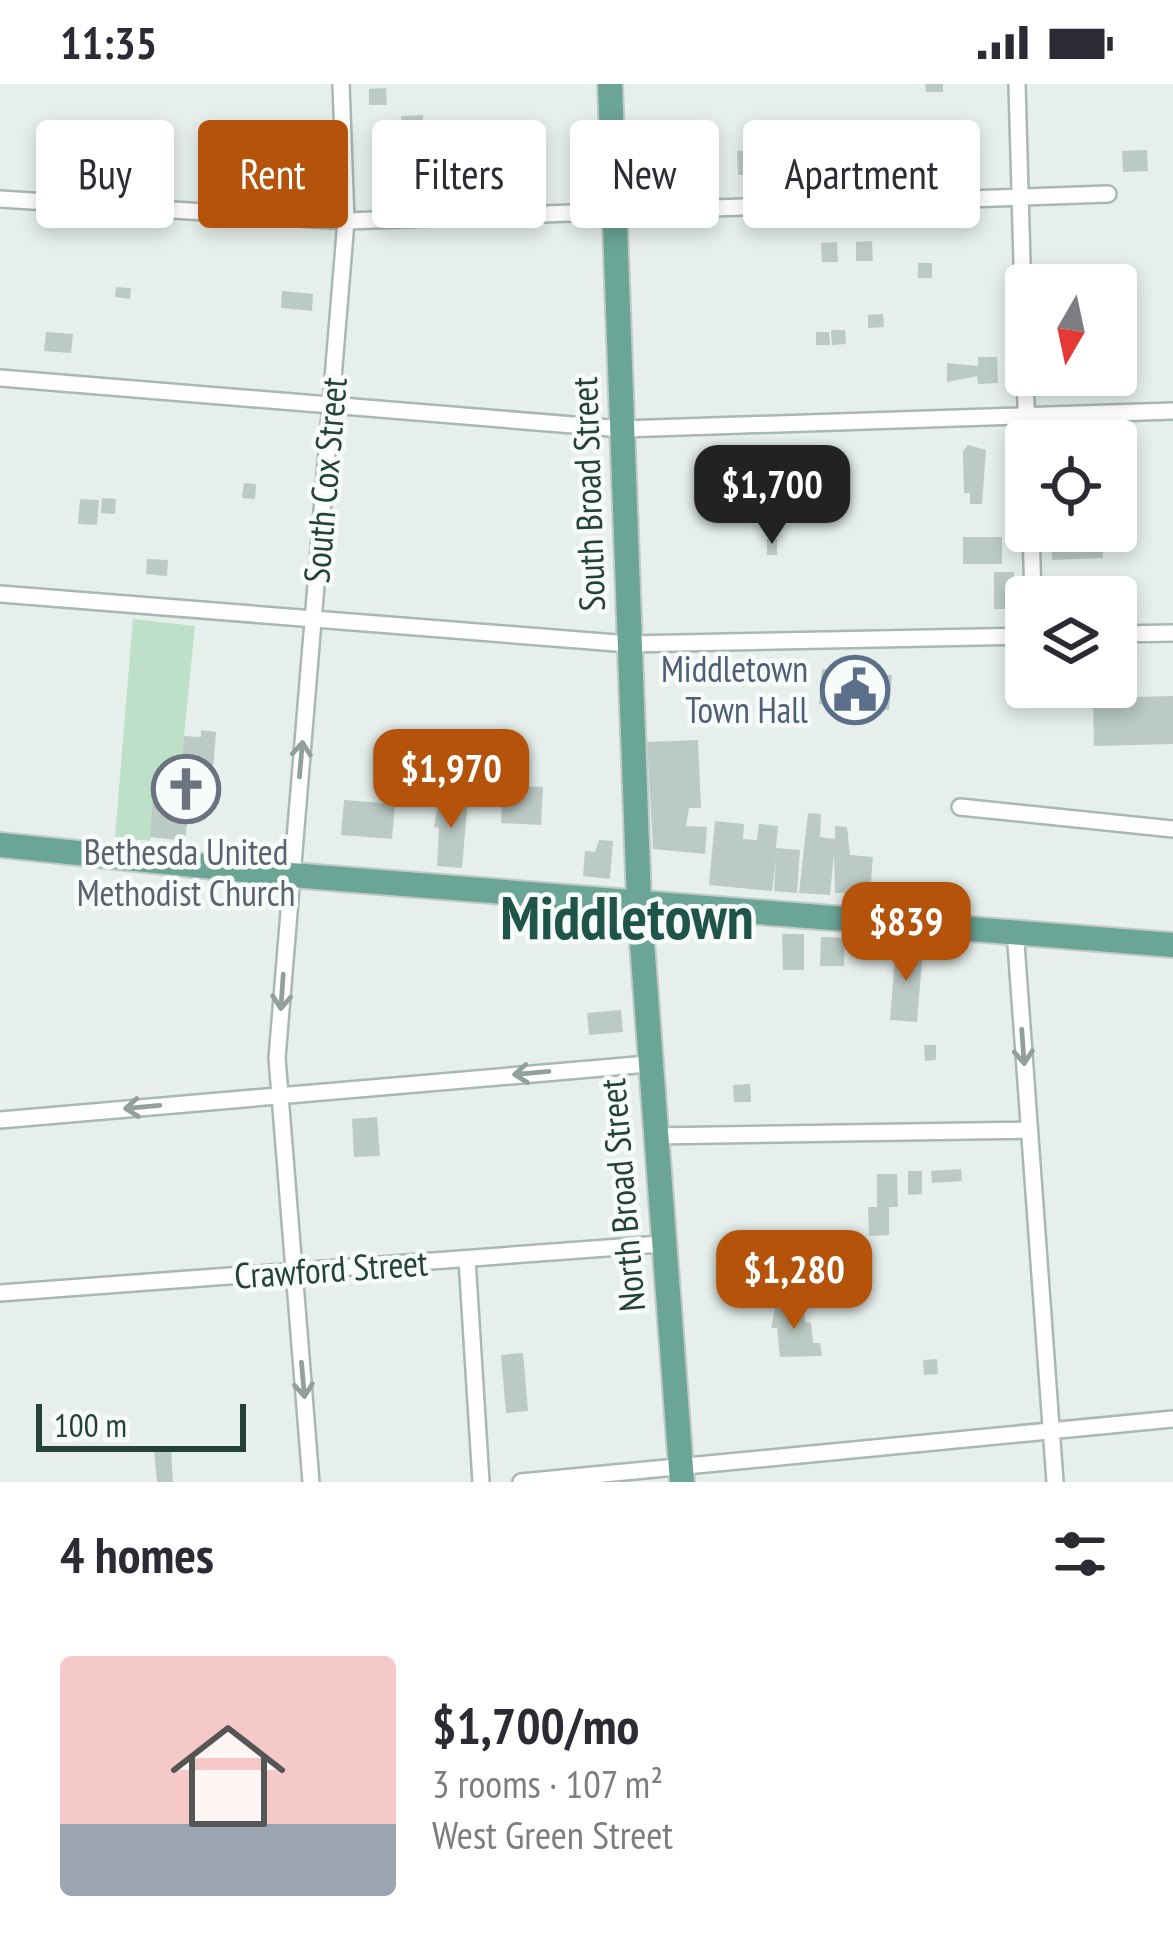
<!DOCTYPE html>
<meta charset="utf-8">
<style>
:root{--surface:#fff;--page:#f2f2f3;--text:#2b2b33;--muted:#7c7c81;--line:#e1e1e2;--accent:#b45309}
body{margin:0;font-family:"PT Sans Narrow",sans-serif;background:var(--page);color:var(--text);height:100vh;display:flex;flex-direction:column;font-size:45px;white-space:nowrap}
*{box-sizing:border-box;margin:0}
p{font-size:39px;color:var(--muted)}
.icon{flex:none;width:66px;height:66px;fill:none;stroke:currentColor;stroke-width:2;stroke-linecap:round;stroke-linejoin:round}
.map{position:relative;height:1398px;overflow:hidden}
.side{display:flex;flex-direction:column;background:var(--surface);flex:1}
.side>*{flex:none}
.hud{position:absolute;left:36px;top:36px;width:1101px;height:108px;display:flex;gap:24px}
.needle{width:78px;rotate:189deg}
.controls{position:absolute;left:1005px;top:180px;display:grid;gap:24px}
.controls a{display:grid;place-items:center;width:132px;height:132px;border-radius:12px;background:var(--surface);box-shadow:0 6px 18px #0003;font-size:60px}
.scale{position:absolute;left:36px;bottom:30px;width:210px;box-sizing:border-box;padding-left:12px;border:6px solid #24423a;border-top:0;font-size:33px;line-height:42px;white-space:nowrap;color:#24423a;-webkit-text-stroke:9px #f7fbf9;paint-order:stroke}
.price{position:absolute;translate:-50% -102px;padding:0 27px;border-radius:24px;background:var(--accent);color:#fff;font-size:39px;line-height:78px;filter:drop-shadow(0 3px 6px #0008)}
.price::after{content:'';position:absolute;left:50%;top:72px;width:36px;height:27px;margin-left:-18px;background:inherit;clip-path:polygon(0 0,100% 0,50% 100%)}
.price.current{background:#222;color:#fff}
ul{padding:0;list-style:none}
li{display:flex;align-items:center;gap:36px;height:300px;padding:0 60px}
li+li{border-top:3px solid var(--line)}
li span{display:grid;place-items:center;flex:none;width:336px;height:240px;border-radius:12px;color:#555}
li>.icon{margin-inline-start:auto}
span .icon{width:144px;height:144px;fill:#fffc;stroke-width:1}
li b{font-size:51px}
h2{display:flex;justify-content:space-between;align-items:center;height:144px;padding:0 60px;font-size:51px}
.tag{padding:0 42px;border-radius:12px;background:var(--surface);box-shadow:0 6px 18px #0003;font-size:42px;line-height:108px}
.tag.current{background:var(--accent);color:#fff}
.status{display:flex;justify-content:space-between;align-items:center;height:84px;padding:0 60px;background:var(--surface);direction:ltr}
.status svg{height:33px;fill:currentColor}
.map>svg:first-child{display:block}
.green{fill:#bfe0c8}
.building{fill:#bbcac4}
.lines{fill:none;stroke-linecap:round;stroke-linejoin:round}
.minor-casing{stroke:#a8b8b2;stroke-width:20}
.primary-casing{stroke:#c2cac8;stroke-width:28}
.minor{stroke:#fff;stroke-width:15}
.primary{stroke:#6aa596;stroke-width:24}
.oneway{stroke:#92a09c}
.labels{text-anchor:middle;stroke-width:9;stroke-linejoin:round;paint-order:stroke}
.street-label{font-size:36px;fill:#24423a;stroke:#f7fbf9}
.service-label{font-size:36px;fill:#4e5e75;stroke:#f7fbf9;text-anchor:end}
.worship-label{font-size:36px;fill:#5b616d;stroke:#f7fbf9}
.town-label{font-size:60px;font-weight:bold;fill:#1f5548;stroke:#f7fbf9}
</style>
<div class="status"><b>11:35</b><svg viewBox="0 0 49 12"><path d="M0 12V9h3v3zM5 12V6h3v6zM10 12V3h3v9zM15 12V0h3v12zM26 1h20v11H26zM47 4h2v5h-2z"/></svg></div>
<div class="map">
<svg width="1173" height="1398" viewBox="0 0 1173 1398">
<rect width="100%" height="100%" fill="#e6efeb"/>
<path class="green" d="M 133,535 L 195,542 L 179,702 L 153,701 L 150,757 L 115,753 Z"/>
<path class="building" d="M 925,0 L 943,0 L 943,8 L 926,8 Z
M 386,4 L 387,21 L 369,21 L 369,5 Z
M 423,31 L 423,51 L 402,51 L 401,32 Z
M 752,66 L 752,91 L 738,91 L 737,67 Z
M 1147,66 L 1148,87 L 1123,88 L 1122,67 Z
M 872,157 L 873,177 L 856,177 L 856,158 Z
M 837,158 L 838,178 L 822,178 L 821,159 Z
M 918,179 L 932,179 L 932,194 L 918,194 Z
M 116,203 L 131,204 L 130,215 L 115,213 Z
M 282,207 L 313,210 L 312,227 L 281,224 Z
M 883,230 L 884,243 L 868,244 L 868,231 Z
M 831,246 L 845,246 L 846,260 L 832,261 Z
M 46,248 L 73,250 L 71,269 L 44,267 Z
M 816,248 L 829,248 L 830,261 L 816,261 Z
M 978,273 L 997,273 L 998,299 L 978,300 L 977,292 L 947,298 L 947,279 L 978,282 Z
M 968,361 L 986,366 L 982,420 L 970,420 L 970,409 L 964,409 L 963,367 Z
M 244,399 L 256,400 L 255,415 L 242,414 Z
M 102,414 L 116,415 L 115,430 L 101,429 Z
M 80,415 L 99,416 L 97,441 L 78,440 Z
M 1051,447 L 1102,447 L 1103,474 L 1052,476 Z
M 963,453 L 1002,453 L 1002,480 L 963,480 Z
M 767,455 L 777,455 L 777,471 L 767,471 Z
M 147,475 L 168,476 L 167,492 L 146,490 Z
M 994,488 L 1014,488 L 1014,525 L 994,525 Z
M 836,580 L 880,584 L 880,590 L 892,591 L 889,626 L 878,625 L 877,631 L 830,627 L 830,621 L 819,620 L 822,585 L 836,586 Z
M 1173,612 L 1173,660 L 1094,662 L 1093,614 Z
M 201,646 L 216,648 L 210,722 L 189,720 L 185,757 L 150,753 L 153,708 L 160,708 L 160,700 L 179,702 L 184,652 L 201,653 Z
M 698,656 L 701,724 L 689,724 L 686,742 L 707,743 L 705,770 L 653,765 L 647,658 Z
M 476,659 L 493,661 L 491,678 L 475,676 Z
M 503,701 L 543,703 L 541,741 L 501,739 Z
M 440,712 L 468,713 L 462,784 L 437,782 L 439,744 L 434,743 Z
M 344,716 L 395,720 L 392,755 L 341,751 Z
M 808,729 L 821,730 L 820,753 L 835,755 L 835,742 L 847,743 L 850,771 L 873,773 L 870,809 L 835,809 L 834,770 L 830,811 L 799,809 Z
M 715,737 L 744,740 L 743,755 L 757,756 L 759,740 L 778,742 L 776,764 L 800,766 L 797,809 L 774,807 L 776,774 L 772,807 L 709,801 Z
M 599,756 L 613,757 L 610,795 L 583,792 L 585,767 L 595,768 Z
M 782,850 L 804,850 L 804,886 L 783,886 Z
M 821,853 L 845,854 L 844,882 L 820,882 Z
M 896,861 L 923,864 L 917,938 L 890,936 Z
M 621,926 L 623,948 L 589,951 L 587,929 Z
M 924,961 L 936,961 L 936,976 L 925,977 Z
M 750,1000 L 751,1018 L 734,1018 L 733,1001 Z
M 377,1033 L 380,1072 L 354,1073 L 352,1035 Z
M 961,1085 L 962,1097 L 932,1099 L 931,1087 Z
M 908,1087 L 922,1087 L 922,1110 L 908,1111 Z
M 877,1090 L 897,1090 L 898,1123 L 889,1123 L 889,1151 L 869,1152 L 868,1123 L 877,1123 Z
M 776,1220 L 804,1220 L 805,1238 L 811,1239 L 813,1259 L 820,1259 L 822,1272 L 780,1273 L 777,1244 L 771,1244 Z
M 523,1269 L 528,1327 L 506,1329 L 501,1271 Z
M 937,1275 L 938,1290 L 924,1291 L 923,1276 Z
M 171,1366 L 173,1398 L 157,1398 L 154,1367 Z"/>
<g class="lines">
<g class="minor-casing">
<path id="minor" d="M 1017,0 L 1027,357
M 0,115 L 346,137 L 1108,110
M 0,294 L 622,345 L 1173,327
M 1031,447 L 1033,513
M 0,510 L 629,560 L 1026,552
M 1116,550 L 1173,549
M 960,723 L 1173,745
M 1015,846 L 1055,1398
M 0,1036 L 648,980
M 653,1052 L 1029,1046
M 467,1175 L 481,1398
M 0,1209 L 661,1160
M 311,1398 L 277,974 L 346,137 L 341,0
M 521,1398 L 1173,1335"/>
</g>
<g class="primary-casing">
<path id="primary" d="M 610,0 L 639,818 L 682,1398
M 0,761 L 291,791 L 1173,861"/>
</g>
<use href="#minor" class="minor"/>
<use href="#primary" class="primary"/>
</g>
<defs><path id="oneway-shaft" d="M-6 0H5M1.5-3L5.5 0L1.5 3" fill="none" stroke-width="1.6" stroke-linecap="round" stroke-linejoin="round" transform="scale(3)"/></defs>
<g class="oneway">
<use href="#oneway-shaft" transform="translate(301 675) rotate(-85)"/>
<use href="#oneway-shaft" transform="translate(282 908) rotate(94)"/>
<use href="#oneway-shaft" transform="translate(1023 963) rotate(86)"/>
<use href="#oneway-shaft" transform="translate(531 989) rotate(175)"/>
<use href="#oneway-shaft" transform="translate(142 1023) rotate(175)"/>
<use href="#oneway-shaft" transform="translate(303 1296) rotate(85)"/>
</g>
<defs>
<g id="civic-ring" transform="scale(3.45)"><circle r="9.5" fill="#f7fbf9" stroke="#5c6f8a" stroke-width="1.5"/><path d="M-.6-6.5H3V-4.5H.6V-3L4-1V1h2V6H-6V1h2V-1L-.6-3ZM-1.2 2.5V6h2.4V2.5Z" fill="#5c6f8a"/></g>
<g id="church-ring" transform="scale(3.45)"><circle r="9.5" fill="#f7fbf9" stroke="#6b7280" stroke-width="1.5"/><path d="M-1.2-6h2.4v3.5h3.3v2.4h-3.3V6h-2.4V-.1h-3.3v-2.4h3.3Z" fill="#6b7280"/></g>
</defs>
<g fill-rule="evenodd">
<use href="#civic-ring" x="855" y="606"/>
<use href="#church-ring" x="186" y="705"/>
</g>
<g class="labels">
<g class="street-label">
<text transform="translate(325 396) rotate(-85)" y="13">South Cox Street</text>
<text transform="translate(588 410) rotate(-92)" y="13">South Broad Street</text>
<text transform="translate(622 1111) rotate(-95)" y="13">North Broad Street</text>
<text transform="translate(331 1185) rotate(-4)" y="13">Crawford Street</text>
</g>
<g class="service-label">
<text x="808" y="598">Middletown<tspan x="808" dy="41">Town Hall</tspan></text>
</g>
<g class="worship-label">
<text x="186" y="781">Bethesda United<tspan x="186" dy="41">Methodist Church</tspan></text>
</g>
<g class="town-label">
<text x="627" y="855">Middletown</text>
</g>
</g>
</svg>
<div class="controls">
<a><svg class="needle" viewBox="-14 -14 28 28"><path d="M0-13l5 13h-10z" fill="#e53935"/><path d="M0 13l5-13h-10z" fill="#7c7c81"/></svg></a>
<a><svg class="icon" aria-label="locate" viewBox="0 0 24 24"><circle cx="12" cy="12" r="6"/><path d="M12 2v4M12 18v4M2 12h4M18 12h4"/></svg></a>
<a><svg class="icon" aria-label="layers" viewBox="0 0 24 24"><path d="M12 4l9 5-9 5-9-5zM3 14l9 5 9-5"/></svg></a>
</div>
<div class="scale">100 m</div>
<b class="price current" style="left:772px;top:463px">$1,700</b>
<b class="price" style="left:451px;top:747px">$1,970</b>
<b class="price" style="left:906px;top:900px">$839</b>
<b class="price" style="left:794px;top:1248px">$1,280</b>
<div class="hud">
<a class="tag">Buy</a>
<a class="tag current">Rent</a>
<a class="tag">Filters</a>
<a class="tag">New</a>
<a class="tag">Apartment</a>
</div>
</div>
<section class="side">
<h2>4 homes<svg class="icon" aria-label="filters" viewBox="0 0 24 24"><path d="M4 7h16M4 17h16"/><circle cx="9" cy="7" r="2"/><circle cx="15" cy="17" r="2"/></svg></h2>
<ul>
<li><span style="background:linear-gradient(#f6c9c9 70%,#9aa5b1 0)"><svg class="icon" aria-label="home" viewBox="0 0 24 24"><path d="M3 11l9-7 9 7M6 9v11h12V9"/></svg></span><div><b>$1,700/mo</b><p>3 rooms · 107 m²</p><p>West Green Street</p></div></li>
</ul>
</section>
